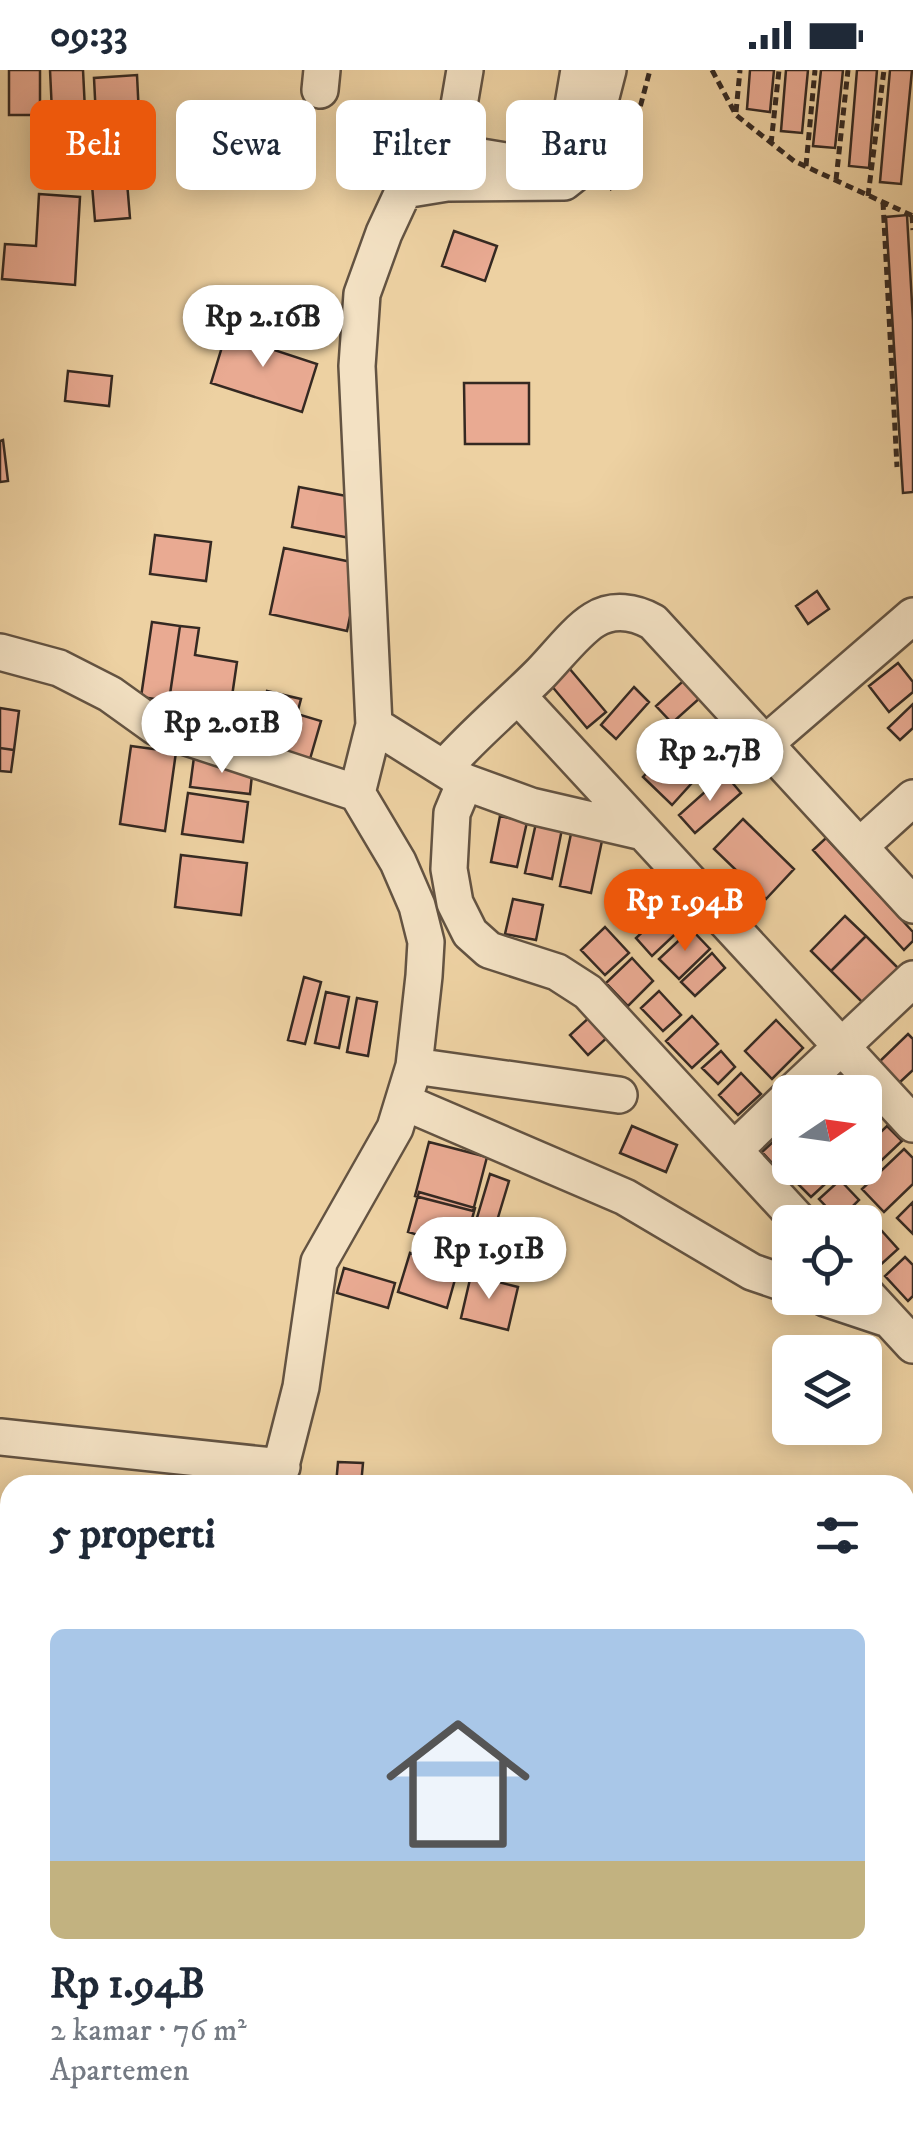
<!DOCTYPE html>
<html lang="id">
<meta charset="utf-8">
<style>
:root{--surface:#fff;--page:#f6f6f7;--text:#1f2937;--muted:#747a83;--line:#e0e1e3;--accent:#ea580c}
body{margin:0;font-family:"IM FELL DW Pica",serif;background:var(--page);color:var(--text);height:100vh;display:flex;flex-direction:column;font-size:38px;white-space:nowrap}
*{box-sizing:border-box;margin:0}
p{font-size:32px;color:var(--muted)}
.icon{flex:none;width:55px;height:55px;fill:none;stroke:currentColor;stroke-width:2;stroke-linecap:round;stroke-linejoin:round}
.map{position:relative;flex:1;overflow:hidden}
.panel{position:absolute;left:0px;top:1405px;width:915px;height:670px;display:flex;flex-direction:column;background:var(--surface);border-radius:30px 30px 0 0;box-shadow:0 5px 25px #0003}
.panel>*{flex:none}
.hud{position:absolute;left:30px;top:30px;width:855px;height:90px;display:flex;gap:20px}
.needle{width:65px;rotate:77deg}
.buttons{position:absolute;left:772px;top:1005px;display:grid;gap:20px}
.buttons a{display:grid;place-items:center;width:110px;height:110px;border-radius:15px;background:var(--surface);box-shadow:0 5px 25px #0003;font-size:50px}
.price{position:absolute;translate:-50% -85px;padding:0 22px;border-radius:35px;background:#fff;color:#222;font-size:32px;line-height:65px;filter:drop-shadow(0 2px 5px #0008)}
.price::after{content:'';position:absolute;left:50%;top:60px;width:30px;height:22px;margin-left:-15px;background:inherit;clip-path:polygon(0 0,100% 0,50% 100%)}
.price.on{background:var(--accent);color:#fff}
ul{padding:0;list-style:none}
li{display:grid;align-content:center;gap:20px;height:530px;padding:0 50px}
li+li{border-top:2px solid var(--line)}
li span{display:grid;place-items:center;height:310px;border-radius:15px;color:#555}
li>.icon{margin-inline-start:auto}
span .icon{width:180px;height:180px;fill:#fffc;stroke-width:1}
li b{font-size:42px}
h2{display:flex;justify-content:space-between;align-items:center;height:120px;padding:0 50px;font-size:42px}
.pill{padding:0 35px;border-radius:15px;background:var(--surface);box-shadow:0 5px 25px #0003;font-size:35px;line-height:90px}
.pill.on{background:var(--accent);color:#fff}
.status{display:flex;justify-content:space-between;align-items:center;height:70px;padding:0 50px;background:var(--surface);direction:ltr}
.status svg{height:28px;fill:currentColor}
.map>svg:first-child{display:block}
.building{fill:#e9aa92;stroke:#352922;stroke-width:2.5}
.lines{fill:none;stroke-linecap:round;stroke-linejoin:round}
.minor-casing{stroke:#635342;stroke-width:40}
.path{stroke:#352922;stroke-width:5;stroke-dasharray:8 5;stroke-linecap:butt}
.minor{stroke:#f3e1c3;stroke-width:35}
</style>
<div class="status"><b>09:33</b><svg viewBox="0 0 49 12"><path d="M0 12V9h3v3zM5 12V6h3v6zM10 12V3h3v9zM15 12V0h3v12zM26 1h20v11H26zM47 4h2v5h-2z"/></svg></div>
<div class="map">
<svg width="913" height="2075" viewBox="0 0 913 2075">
<rect width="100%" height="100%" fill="#edd1a2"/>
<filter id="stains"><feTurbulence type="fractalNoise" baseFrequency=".002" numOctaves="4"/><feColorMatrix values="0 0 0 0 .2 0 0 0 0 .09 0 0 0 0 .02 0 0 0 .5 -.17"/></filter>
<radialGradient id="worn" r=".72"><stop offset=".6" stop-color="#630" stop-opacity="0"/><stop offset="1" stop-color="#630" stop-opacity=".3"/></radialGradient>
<path class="building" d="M 9,0 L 40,0 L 40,45 L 9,45 Z
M 50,0 L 83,0 L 85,40 L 52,42 Z
M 750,0 L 774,0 L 770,42 L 747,39 Z
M 786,0 L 808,0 L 802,63 L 781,61 Z
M 821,0 L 843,0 L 835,78 L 813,76 Z
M 857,0 L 877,0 L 869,98 L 849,96 Z
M 890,0 L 912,0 L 901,114 L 880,112 Z
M 137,5 L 140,66 L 97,68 L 94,8 Z
M 127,112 L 130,148 L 95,151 L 92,115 Z
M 39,124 L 80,127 L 75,215 L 2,209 L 5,174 L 36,176 Z
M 907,145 L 913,251 L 913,422 L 903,423 L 886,147 Z
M 454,161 L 497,176 L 485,211 L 442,196 Z
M 229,254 L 274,268 L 271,279 L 317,294 L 302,342 L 211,313 Z
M 68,301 L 112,306 L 109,336 L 65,331 Z
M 464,313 L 529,313 L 529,374 L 465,374 Z
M 3,370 L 8,411 L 0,412 L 0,371 Z
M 299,417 L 357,428 L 350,468 L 292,457 Z
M 155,465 L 211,472 L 206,511 L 150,504 Z
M 284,478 L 361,494 L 347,561 L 270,544 Z
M 817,521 L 829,539 L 808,554 L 796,536 Z
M 152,552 L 180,556 L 169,631 L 141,627 Z
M 180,556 L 199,558 L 195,585 L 237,592 L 230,640 L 169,631 Z
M 898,593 L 913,612 L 913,622 L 889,642 L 869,616 Z
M 569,598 L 606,642 L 587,658 L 550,614 Z
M 694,601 L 710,619 L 672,653 L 656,636 Z
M 634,617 L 649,632 L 616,669 L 601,655 Z
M 267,621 L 301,629 L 297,644 L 321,651 L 310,689 L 254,673 Z
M 913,634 L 913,658 L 900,670 L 888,658 Z
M 0,638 L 19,641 L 14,680 L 0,678 Z
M 131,676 L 176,682 L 165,761 L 120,754 Z
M 671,677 L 700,704 L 672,735 L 643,707 Z
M 0,678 L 14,680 L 11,702 L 0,701 Z
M 194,687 L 253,695 L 250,724 L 190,717 Z
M 725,704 L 741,723 L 695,763 L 679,745 Z
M 188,723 L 248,732 L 243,772 L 182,764 Z
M 500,746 L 527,752 L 517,797 L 491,792 Z
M 743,749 L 794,799 L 766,829 L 714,779 Z
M 536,753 L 562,759 L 552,809 L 525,803 Z
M 572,759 L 603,766 L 591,823 L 560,816 Z
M 826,768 L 913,862 L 913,871 L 904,880 L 813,780 Z
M 181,785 L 247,793 L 241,845 L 175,837 Z
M 513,829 L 543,835 L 536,870 L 505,864 Z
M 670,836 L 686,854 L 652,886 L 636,868 Z
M 845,846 L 866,866 L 831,901 L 811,881 Z
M 605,857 L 629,883 L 605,905 L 581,880 Z
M 691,859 L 710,879 L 679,909 L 659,889 Z
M 866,866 L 903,903 L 868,938 L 831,901 Z
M 712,883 L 725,898 L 695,926 L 681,912 Z
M 632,888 L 653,911 L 628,936 L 606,913 Z
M 304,907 L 321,912 L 305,974 L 288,970 Z
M 659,921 L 681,945 L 663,961 L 641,938 Z
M 326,922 L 349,927 L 339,978 L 315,973 Z
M 357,928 L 377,932 L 368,986 L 347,982 Z
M 592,945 L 610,965 L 588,985 L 570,965 Z
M 692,946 L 718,974 L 692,998 L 666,971 Z
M 776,950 L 803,978 L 772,1009 L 745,981 Z
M 908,964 L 913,969 L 913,1000 L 898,1014 L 878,993 Z
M 721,981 L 735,997 L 718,1014 L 702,998 Z
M 741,1003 L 761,1024 L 738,1045 L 719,1025 Z
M 632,1056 L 677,1075 L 666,1102 L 620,1083 Z
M 790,1056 L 790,1098 L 796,1098 L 786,1108 L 762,1082 Z
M 887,1056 L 902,1071 L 866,1105 L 859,1098 L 865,1098 L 865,1077 Z
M 429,1072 L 487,1087 L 473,1141 L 415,1126 Z
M 904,1079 L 913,1088 L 913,1114 L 884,1142 L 862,1119 Z
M 807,1098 L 833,1098 L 837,1103 L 811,1127 L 794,1110 Z
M 490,1104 L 509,1111 L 490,1174 L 471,1168 Z
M 840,1110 L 859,1130 L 839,1150 L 819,1129 Z
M 419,1122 L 475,1138 L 447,1238 L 398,1222 L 410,1183 L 429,1190 L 435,1170 L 408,1162 Z
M 913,1132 L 913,1164 L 897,1148 Z
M 859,1141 L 871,1155 L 865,1161 L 865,1152 L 847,1152 Z
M 488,1158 L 523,1170 L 511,1207 L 476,1196 Z
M 881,1160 L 898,1179 L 877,1198 L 865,1186 L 865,1175 Z
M 905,1187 L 913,1195 L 913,1226 L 908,1231 L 885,1206 Z
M 344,1198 L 395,1213 L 388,1238 L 337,1223 Z
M 471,1205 L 518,1217 L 508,1260 L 461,1248 Z
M 338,1392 L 363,1393 L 361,1415 L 336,1415 Z
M 909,1510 L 913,1512 L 913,1538 L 905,1535 Z
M 905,1541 L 913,1545 L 913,1577 L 905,1573 Z
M 905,1787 L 913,1788 L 913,1836 L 905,1836 Z
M 905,1841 L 913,1841 L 913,1888 L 905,1887 Z
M 905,1899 L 913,1899 L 913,1980 L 905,1980 Z
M 0,1909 L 10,1910 L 10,1966 L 0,1964 Z
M 905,1988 L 913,1988 L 913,2038 L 905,2038 Z
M 268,2065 L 328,2065 L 327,2075 L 268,2075 Z"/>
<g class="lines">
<g class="minor-casing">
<path id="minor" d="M 465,0 L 451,82 L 547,98 L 564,88 L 579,0
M 320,20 L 322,0
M 0,582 L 59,598 L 110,624 L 156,657 L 357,723
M 518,626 L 913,1054
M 374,655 L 465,712 L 531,736 L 643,762
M 767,672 L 913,546
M 445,697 C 475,663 508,636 539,605 C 555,589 576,561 594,550 C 613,538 635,542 653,552 L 913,835
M 465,712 L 452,743 L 449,799 L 455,833 L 470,863 L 489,880 L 557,902 L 588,922 L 800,1152
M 860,776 L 913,728
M 414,996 L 619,1025
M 793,1022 L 913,909
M 404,1032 L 625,1127 L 752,1202 L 790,1215
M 734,1080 L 790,1026
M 865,1223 L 913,1275
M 825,1228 L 885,1248
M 0,1367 L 282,1397
M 276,1415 L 301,1317 L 319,1192 L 395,1058 L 414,996 L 424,906 L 426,872 L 417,836 L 398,792 L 357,723 L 374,655 L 357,296 L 362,224 L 384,163 L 404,120 L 447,113 L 564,112 L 583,97 L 608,0
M 905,1464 L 913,1447
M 905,1767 L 913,1770
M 218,2075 L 219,2065"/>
</g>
<path class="path" d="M 712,0 L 736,45 L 794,91 L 913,146
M 736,42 L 740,0
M 771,74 L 779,0
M 806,96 L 815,0
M 836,110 L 848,0
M 609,119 L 621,109 L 650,0
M 868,126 L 884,0
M 883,132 L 897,397
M 912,145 L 913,160
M 905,2056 L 913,2048
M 904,2065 L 906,2075"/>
<use href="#minor" class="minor"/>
</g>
<rect width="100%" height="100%" filter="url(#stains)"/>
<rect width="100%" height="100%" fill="url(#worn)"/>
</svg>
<div class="buttons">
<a><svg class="needle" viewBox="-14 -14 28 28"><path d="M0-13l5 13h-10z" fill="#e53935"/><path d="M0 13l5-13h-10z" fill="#747a83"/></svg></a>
<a><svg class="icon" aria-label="locate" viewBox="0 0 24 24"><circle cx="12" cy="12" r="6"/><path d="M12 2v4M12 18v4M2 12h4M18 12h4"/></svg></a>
<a><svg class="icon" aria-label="layers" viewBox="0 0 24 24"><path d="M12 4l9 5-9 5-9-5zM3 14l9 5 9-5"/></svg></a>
</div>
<b class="price" style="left:263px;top:300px">Rp 2.16B</b>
<b class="price" style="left:222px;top:706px">Rp 2.01B</b>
<b class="price" style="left:710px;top:734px">Rp 2.7B</b>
<b class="price on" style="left:685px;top:884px">Rp 1.94B</b>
<b class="price" style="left:489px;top:1232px">Rp 1.91B</b>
<div class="hud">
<a class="pill on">Beli</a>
<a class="pill">Sewa</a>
<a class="pill">Filter</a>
<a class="pill">Baru</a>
</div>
<section class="panel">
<h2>5 properti<svg class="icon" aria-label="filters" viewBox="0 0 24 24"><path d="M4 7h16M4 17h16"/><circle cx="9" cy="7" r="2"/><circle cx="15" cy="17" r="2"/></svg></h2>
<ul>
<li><span style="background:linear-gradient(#a9c7e8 75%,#c2b280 0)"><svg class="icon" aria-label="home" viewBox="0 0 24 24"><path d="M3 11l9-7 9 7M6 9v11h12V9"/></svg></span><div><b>Rp 1.94B</b><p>2 kamar · 76 m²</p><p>Apartemen</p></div></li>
</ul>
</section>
</div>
